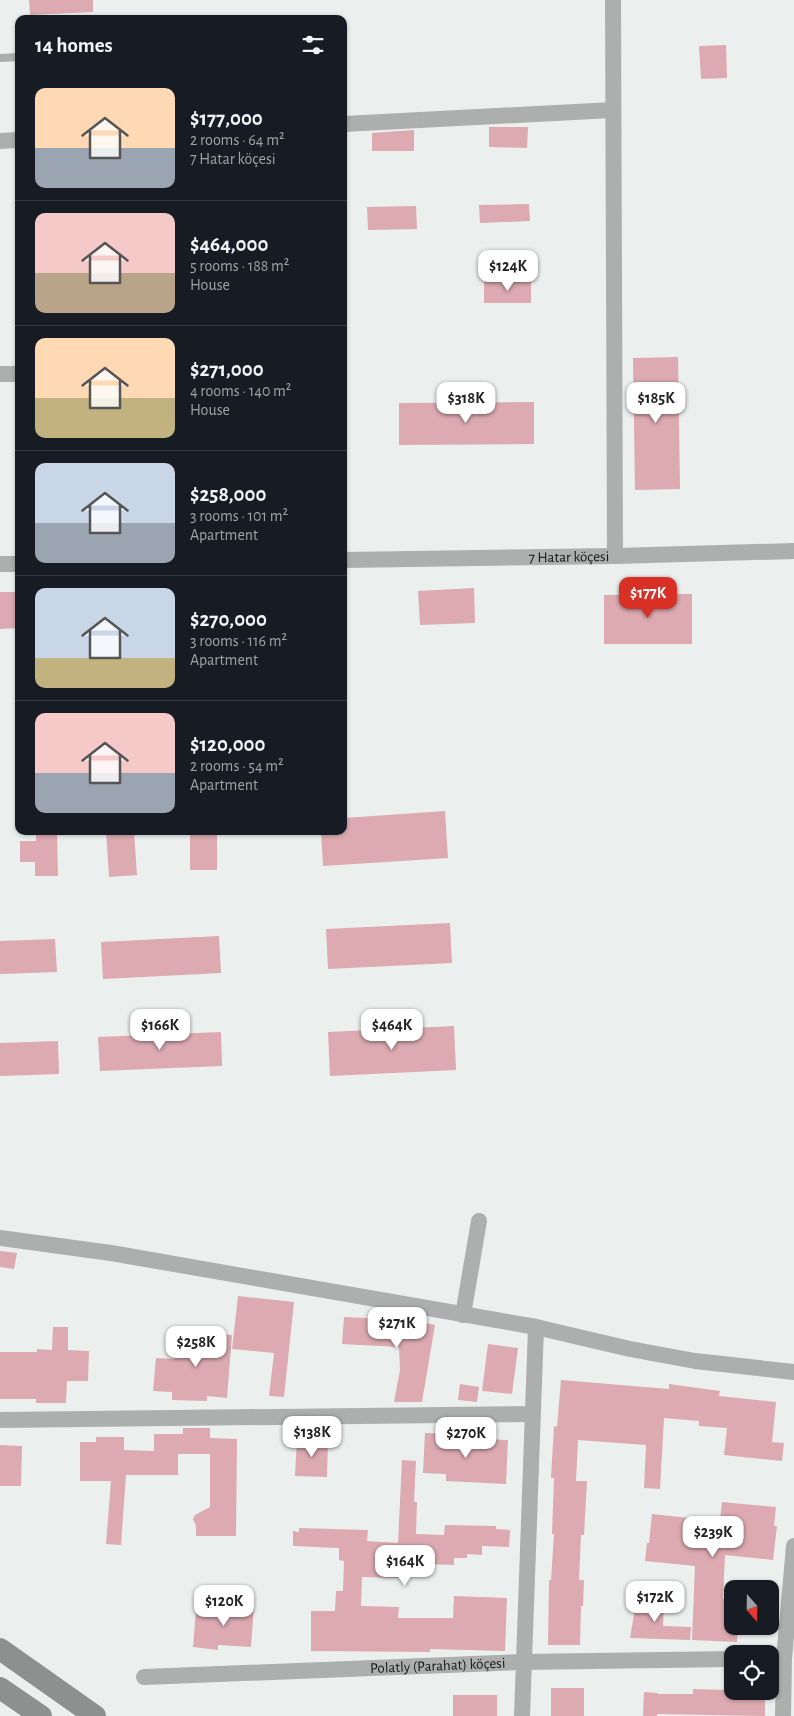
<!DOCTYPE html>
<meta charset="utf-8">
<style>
:root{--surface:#171b24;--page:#20242c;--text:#f1f3f6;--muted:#9ea1a6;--line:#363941;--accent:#d93025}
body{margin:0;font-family:"Alegreya Sans",sans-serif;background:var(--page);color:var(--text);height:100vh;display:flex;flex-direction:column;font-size:19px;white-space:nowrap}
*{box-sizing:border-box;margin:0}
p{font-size:16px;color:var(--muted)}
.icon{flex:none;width:28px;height:28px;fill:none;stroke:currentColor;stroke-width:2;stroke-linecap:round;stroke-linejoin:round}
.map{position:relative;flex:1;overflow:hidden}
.panel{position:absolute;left:15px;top:15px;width:332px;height:820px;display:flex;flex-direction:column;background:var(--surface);border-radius:10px;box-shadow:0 1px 4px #0004}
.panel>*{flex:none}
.needle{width:32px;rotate:160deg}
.tools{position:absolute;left:724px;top:1580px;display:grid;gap:10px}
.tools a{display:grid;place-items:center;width:55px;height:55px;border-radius:10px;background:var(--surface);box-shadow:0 1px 4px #0004;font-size:25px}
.price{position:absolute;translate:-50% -42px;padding:0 11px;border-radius:10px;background:#fff;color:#222;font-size:16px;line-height:32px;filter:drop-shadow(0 1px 2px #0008)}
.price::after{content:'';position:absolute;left:50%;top:30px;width:15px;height:11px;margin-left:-8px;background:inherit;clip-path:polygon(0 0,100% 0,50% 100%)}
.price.selected{background:var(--accent);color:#fff}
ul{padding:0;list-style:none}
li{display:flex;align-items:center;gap:15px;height:125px;padding:0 20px}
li+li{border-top:1px solid var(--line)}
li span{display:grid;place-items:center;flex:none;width:140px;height:100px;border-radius:10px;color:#555}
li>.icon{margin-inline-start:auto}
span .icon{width:60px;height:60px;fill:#fffc;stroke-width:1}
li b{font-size:21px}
h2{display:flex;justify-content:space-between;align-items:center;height:60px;padding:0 20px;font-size:21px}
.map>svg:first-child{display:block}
.building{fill:#dcaab0}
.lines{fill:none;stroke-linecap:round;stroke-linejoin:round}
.lane{stroke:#adafae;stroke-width:8}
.street{stroke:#adafae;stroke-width:16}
.secondary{stroke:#8d908f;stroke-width:22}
.labels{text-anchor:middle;stroke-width:4;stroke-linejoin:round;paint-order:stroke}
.street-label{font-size:15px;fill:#151616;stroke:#f8fdfc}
</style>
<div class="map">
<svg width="794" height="1716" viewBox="0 0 794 1716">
<rect width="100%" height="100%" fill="#ebf0ee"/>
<path class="building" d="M 29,0 L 93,0 L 93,12 L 30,15 Z
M 726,45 L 727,78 L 701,79 L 699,46 Z
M 489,127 L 528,127 L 527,148 L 489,147 Z
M 414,130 L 414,151 L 372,151 L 372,133 Z
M 529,204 L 530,221 L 480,223 L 479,205 Z
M 416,206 L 417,229 L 368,230 L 367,207 Z
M 484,282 L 531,282 L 531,303 L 484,303 Z
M 678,357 L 680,489 L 635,490 L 633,358 Z
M 534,402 L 534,444 L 399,445 L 399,403 Z
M 474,588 L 475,623 L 420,625 L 418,591 Z
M 0,592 L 19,592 L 19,628 L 0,629 Z
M 692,594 L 692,644 L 604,644 L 604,595 Z
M 445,811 L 448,858 L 323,866 L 321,831 L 344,831 L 344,818 Z
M 36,831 L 57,831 L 58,876 L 35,876 L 35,862 L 20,862 L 20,841 L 36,841 Z
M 106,831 L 134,831 L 137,875 L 109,877 Z
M 190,831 L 217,831 L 217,870 L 190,870 Z
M 450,923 L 452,963 L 328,969 L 326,929 Z
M 219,936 L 221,973 L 103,979 L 101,942 Z
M 55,939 L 57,972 L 0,974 L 0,941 Z
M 454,1026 L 456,1070 L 330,1076 L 328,1032 Z
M 221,1032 L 222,1066 L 100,1071 L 98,1037 Z
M 58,1041 L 59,1074 L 0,1076 L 0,1043 Z
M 0,1251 L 17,1253 L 14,1269 L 0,1267 Z
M 238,1296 L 294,1302 L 284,1397 L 269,1396 L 274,1353 L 232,1349 Z
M 344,1317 L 410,1320 L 435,1325 L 422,1402 L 394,1402 L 400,1370 L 399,1347 L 342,1344 Z
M 53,1327 L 68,1327 L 68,1350 L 89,1351 L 88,1381 L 67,1381 L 66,1403 L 36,1403 L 36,1399 L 0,1399 L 0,1352 L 37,1352 L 37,1349 L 52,1350 Z
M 176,1332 L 232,1335 L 227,1398 L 207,1396 L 207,1401 L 172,1400 L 172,1392 L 153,1391 L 156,1358 L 174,1359 Z
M 488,1344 L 518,1348 L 512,1394 L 482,1391 Z
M 561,1380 L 669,1389 L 669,1384 L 720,1391 L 719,1396 L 776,1402 L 772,1442 L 784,1443 L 782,1461 L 724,1455 L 727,1428 L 699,1426 L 699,1421 L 664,1418 L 660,1489 L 644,1488 L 646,1445 L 578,1440 L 576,1481 L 587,1481 L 584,1535 L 581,1535 L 579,1580 L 584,1580 L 583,1606 L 581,1606 L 580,1645 L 548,1645 L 549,1580 L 551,1580 L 554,1534 L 552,1534 L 554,1478 L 551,1478 L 554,1426 L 557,1427 Z
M 460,1384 L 479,1387 L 477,1402 L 458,1400 Z
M 183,1428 L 210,1428 L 210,1438 L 237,1439 L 236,1536 L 196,1536 L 196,1526 L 193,1519 L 195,1515 L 210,1507 L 210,1454 L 178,1454 L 178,1475 L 126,1475 L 121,1545 L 106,1544 L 111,1481 L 80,1481 L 80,1442 L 96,1442 L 96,1437 L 124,1437 L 124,1450 L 154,1451 L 154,1434 L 183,1434 Z
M 425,1433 L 454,1434 L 454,1438 L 508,1440 L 506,1484 L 446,1481 L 446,1474 L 423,1473 Z
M 297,1438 L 328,1439 L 327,1477 L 295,1476 Z
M 0,1445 L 22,1446 L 21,1486 L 0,1486 Z
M 402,1460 L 416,1461 L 414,1502 L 417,1502 L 416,1534 L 444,1535 L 445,1525 L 496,1526 L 496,1529 L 510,1530 L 509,1547 L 482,1546 L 482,1555 L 467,1554 L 467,1558 L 454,1558 L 454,1565 L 399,1563 L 398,1578 L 362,1577 L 361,1606 L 399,1607 L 398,1618 L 453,1618 L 454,1596 L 507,1598 L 505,1651 L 430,1649 L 430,1652 L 311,1651 L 311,1611 L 335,1611 L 336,1591 L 343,1591 L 344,1561 L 339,1560 L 339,1548 L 293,1546 L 293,1531 L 299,1532 L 299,1528 L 368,1530 L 367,1541 L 398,1543 Z
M 722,1502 L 776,1507 L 774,1526 L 777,1526 L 773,1560 L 725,1555 L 723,1599 L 732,1600 L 732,1626 L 738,1626 L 737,1642 L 692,1640 L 695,1566 L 645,1561 L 647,1543 L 649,1543 L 652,1514 L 716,1521 L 716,1519 L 720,1520 Z
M 637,1597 L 652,1598 L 651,1604 L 664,1604 L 663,1626 L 691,1627 L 690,1640 L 630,1638 Z
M 228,1603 L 254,1605 L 251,1647 L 218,1645 L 218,1650 L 193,1647 L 196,1610 L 227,1613 Z
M 551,1688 L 584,1688 L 584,1716 L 551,1716 Z
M 693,1689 L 765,1691 L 765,1716 L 657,1714 L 657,1716 L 643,1716 L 644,1692 L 658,1693 L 658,1694 L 693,1694 Z
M 453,1695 L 497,1695 L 497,1716 L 453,1716 Z"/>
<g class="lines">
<path class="lane" d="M 0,58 L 19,57"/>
<g class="street">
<path d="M 613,0 L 615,556"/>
<path d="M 344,124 L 613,110"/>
<path d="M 0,141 L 19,140"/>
<path d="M 0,374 L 19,374"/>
<path id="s1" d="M 344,560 L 615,556 L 794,551"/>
<path d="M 0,564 L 19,564"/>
<path d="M 0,1238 L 111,1253 L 536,1327 L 630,1349 L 695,1361 L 794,1372"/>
<path d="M 463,1315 L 479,1221"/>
<path d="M 0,1420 L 532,1414"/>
<path id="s2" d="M 144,1677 L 523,1662 L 732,1659"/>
<path d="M 522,1716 L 536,1327"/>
<path d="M 783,1716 L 784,1659 L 794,1546"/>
</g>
<path class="secondary" d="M 0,1649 L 95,1716
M 0,1688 L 41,1716"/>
</g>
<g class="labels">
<g class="street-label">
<text dy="5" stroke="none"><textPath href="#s1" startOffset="225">7 Hatar köçesi</textPath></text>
<text dy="5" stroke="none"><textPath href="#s2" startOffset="294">Polatly (Parahat) köçesi</textPath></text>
</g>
</g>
</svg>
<div class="tools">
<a><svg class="needle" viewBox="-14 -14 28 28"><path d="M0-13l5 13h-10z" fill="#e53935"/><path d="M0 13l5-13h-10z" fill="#9ea1a6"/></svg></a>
<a><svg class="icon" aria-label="locate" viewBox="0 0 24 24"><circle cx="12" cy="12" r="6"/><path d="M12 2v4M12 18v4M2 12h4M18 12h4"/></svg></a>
</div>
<b class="price" style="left:508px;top:292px">$124K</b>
<b class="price" style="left:466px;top:424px">$318K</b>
<b class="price" style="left:656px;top:424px">$185K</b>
<b class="price selected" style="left:648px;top:619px">$177K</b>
<b class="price" style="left:160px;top:1051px">$166K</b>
<b class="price" style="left:392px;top:1051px">$464K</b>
<b class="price" style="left:397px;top:1349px">$271K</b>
<b class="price" style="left:196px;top:1368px">$258K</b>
<b class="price" style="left:312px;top:1458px">$138K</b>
<b class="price" style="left:466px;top:1459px">$270K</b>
<b class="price" style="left:713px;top:1558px">$239K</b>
<b class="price" style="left:405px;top:1587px">$164K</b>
<b class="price" style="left:655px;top:1623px">$172K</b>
<b class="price" style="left:224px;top:1627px">$120K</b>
<section class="panel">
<h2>14 homes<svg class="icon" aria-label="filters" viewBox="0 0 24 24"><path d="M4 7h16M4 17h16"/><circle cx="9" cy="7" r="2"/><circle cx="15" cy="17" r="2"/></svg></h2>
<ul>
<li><span style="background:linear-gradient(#ffd9b3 60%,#9aa5b1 0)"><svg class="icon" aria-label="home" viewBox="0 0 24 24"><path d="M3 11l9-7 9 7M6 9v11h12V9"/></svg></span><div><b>$177,000</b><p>2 rooms · 64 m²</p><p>7 Hatar köçesi</p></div></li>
<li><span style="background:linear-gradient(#f6c9c9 60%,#b9a48a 0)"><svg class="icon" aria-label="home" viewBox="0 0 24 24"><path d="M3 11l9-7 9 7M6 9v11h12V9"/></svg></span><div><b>$464,000</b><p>5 rooms · 188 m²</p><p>House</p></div></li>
<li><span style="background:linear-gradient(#ffd9b3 60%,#c2b280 0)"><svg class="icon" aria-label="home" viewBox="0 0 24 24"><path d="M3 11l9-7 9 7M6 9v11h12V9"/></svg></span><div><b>$271,000</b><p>4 rooms · 140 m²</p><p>House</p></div></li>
<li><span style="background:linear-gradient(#c9d6e8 60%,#9aa5b1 0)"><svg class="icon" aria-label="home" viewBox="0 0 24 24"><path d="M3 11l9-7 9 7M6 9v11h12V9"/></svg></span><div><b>$258,000</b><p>3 rooms · 101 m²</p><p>Apartment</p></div></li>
<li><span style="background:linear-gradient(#c9d6e8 70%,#c2b280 0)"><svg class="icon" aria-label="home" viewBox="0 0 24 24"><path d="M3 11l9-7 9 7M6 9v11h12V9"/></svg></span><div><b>$270,000</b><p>3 rooms · 116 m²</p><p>Apartment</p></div></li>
<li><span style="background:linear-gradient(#f6c9c9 60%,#9aa5b1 0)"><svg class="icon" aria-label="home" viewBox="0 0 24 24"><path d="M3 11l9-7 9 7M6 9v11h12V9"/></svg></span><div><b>$120,000</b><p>2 rooms · 54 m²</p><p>Apartment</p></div></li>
</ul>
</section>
</div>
